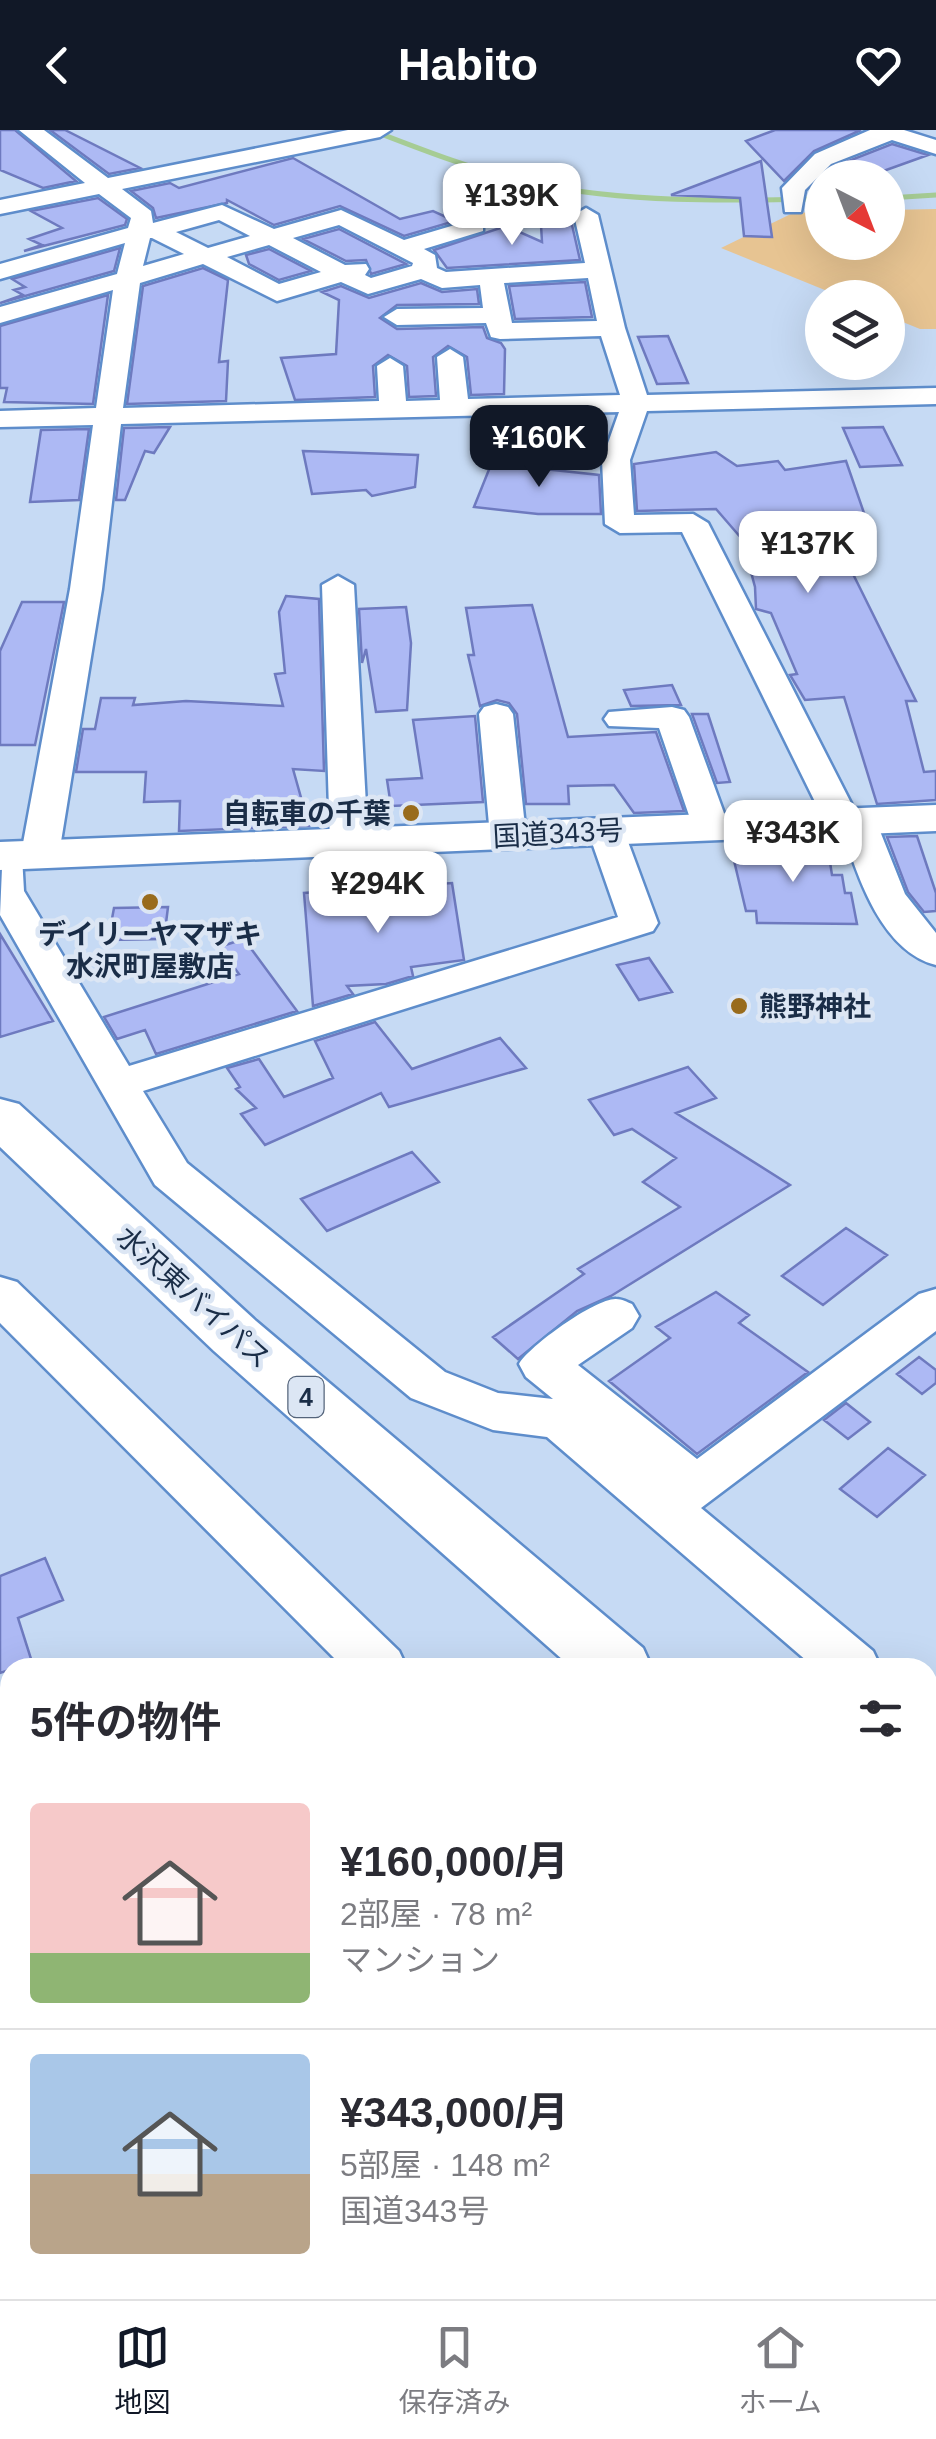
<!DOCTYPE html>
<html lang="ja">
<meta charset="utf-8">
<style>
:root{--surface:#fff;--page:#f7f7f7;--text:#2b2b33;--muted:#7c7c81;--line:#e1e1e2;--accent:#111827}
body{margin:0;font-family:Arial,"Noto Sans JP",sans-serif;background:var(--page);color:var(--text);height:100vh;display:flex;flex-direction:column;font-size:38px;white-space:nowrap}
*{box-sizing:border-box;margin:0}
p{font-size:32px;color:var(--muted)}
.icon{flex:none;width:55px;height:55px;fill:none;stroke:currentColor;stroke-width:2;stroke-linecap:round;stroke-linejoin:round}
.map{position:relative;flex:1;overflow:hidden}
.sheet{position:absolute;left:0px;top:1528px;width:938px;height:642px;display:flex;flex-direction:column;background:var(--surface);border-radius:30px 30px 0 0;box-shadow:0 10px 40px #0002}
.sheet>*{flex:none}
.needle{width:65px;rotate:138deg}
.controls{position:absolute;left:805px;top:30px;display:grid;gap:20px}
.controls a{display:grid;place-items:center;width:100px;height:100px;border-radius:50%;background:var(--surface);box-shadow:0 10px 40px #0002;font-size:50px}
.price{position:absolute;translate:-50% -85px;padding:0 22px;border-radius:20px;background:#fff;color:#222;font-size:32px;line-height:65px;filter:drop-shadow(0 2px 5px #0008)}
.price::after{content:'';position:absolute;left:50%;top:60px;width:30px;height:22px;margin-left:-15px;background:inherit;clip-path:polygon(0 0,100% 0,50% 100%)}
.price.active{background:var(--accent);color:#fff}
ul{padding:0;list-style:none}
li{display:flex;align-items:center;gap:30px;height:250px;padding:0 30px}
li+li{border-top:2px solid var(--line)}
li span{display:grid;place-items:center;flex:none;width:280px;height:200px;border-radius:10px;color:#555}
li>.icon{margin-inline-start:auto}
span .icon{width:120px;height:120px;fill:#fffc;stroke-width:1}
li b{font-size:42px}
h2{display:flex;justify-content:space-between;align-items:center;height:120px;padding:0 30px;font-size:42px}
header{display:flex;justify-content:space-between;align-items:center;height:130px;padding:0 30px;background:var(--accent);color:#fff;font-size:45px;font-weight:700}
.tab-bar{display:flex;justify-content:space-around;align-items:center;height:140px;border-top:2px solid var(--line);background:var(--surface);font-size:28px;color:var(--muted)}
.tab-bar a{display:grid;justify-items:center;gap:5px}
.tab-bar .active{color:var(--accent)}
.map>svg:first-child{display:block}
.green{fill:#e7c492}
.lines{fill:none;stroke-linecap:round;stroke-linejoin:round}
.stream{stroke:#a6cc94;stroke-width:5}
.building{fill:#adb9f4;stroke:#6e7abf;stroke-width:2.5}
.minor-casing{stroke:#5e8dcb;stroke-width:5}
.highway-casing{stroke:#5e8dcb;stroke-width:5}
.minor{fill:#fff;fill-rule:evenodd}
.highway{fill:#fff;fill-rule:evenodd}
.poi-dot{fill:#996b1b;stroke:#dce6f4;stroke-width:4}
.labels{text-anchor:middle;stroke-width:9;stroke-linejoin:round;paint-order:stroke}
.shield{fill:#dce6f4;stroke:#54647b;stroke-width:2.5}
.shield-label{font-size:25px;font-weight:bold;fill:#1a2d47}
.poi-label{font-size:28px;font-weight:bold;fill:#1a2d47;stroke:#dce6f4;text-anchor:end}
.street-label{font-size:28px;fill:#1a2d47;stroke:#dce6f4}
</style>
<header><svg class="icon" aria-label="back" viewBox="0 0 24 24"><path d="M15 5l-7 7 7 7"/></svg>Habito<svg class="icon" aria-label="heart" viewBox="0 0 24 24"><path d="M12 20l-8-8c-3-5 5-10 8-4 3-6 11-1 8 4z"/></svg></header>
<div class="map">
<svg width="936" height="2169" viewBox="0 0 936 2169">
<rect width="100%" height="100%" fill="#c6daf4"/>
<path class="green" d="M 936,79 L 936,199 L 920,199 L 888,186 L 888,168 L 842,167 L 721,118 L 793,83 L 822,82 L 822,112 L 888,112 L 888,80 Z
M 10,1572 L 10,2146 L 0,2157 L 0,1575 Z"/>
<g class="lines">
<path class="stream" d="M 371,0 C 423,20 476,41 531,53 C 626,73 725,71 822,69
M 888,68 L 936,65"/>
</g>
<path class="building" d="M 0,0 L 15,0 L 76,51 L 43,58 L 0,40 Z
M 50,0 L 65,0 L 140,38 L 109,44 Z
M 775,0 L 861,0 L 814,21 L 784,51 L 746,11 Z
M 892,14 L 928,25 L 864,48 L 823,48 L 833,37 Z
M 293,28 L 400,89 L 433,81 L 455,91 L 404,106 L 340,76 L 274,95 L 227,70 L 227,73 L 156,88 L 153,78 L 131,61 L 170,53 L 179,58 Z
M 761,31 L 772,107 L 744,106 L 740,68 L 671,65 Z
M 98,68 L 127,89 L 125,95 L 24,121 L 42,115 L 29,109 L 62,98 L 31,81 Z
M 541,95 L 572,95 L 580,130 L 447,138 L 434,120 L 506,96 L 542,112 Z
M 339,99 L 406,134 L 371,144 L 366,130 L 346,131 L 303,109 Z
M 120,118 L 114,141 L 0,173 L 23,165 L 14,160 L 25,157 L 12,149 Z
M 269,119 L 311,141 L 279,150 L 249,134 L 246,125 Z
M 203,138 L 228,150 L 219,232 L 228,231 L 226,271 L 127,274 L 143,156 Z
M 585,152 L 592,187 L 515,189 L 509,156 Z
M 421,153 L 442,162 L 477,159 L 479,174 L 397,175 L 380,188 L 397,199 L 483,197 L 487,208 L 501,213 L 505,219 L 504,264 L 471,265 L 467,227 L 448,216 L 433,227 L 436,266 L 409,267 L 407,236 L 388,225 L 373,236 L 375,267 L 295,270 L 281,228 L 336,224 L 339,170 L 322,162 L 341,156 L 369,168 Z
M 108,165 L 93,274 L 4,272 L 7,258 L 0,258 L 0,196 Z
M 668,206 L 688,253 L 657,254 L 638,207 Z
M 170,297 L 154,323 L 145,321 L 125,370 L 116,370 L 124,298 Z
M 883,297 L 902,335 L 860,337 L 843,298 Z
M 89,299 L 79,370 L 30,372 L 41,300 Z
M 303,321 L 418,325 L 415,357 L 372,366 L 366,360 L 312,364 Z
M 716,322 L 737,336 L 778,331 L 785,340 L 846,331 L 864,383 L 826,384 L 844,437 L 849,436 L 916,571 L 906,571 L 924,642 L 936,641 L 936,670 L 877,674 L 844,567 L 805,570 L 790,545 L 797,544 L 771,483 L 756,479 L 755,457 L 742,409 L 716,379 L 637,381 L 634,334 Z
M 494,327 L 518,328 L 516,336 L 599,345 L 601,384 L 538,384 L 474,377 Z
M 286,466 L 319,469 L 324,641 L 293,639 L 309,696 L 179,701 L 180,671 L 144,672 L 146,642 L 76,642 L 83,599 L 95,599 L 101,568 L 135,568 L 133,575 L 186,571 L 283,576 L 275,544 L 285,543 L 279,482 Z
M 22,472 L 64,472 L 35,615 L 0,615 L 0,521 Z
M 532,475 L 568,607 L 656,602 L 684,681 L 634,683 L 614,655 L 568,656 L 569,674 L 526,674 L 517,584 L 509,573 L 497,570 L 480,576 L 468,525 L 474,525 L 466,478 Z
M 406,477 L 411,513 L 407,580 L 376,582 L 366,519 L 362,533 L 359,479 Z
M 672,555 L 681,575 L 631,576 L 624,560 Z
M 692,584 L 708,584 L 730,652 L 717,653 Z
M 475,586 L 483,672 L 391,676 L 387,650 L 422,648 L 413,590 Z
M 917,706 L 936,763 L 936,781 L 924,782 L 908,762 L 887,707 Z
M 778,712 L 827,713 L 832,745 L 842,745 L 845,763 L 851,763 L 857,794 L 757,793 L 756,781 L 746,781 L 731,718 L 779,716 Z
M 452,753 L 464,830 L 411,837 L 413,846 L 386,854 L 347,856 L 353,864 L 313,876 L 304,763 Z
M 168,777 L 164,809 L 108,810 L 114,778 Z
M 0,804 L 53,891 L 0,907 Z
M 244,809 L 297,881 L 156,924 L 145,900 L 117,909 L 104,887 L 239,844 L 219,817 Z
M 649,828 L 672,862 L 639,870 L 617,835 Z
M 375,892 L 412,939 L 500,908 L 526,938 L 389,977 L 381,963 L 265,1015 L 241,984 L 256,978 L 236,959 L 240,957 L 227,938 L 259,929 L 284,967 L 333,948 L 315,911 Z
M 688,937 L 716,968 L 676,983 L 790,1055 L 611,1166 L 577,1181 L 518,1229 L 493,1207 L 584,1144 L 578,1139 L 680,1077 L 643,1052 L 676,1028 L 632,999 L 614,1005 L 589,970 Z
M 412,1022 L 439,1052 L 327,1101 L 301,1069 Z
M 846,1098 L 887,1125 L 823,1175 L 782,1146 Z
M 716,1162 L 749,1185 L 739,1193 L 808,1242 L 697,1324 L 609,1251 L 670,1208 L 656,1197 Z
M 919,1227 L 936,1240 L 936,1253 L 922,1264 L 897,1244 Z
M 846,1273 L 870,1292 L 848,1309 L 824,1290 Z
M 888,1318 L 925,1345 L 877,1387 L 840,1359 Z
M 45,1428 L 63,1470 L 18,1488 L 32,1532 L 0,1543 L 0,1446 Z"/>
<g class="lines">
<g class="minor-casing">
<path id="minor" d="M 19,0 L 44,0 L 108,48 L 348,0 L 391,0 L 380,7 L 122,59 L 151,81 L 153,93 L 222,75 L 274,99 L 341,80 L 404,110 L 475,89 L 483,91 L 483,101 L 424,119 L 435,125 L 437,138 L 446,142 L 585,133 L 574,85 L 586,78 L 598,85 L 625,198 L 647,265 L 936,258 L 936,274 L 647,281 L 630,330 L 634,385 L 693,384 L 708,393 L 855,681 L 871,683 L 876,691 L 905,764 L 936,803 L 936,835 C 883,822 858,749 844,703 L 830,700 L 825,692 L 682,402 L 620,403 L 605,394 L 602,330 L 619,282 L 121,294 L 102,459 L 59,724 L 53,732 L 27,732 L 21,724 L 70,459 L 93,295 L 0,297 L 0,281 L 96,278 L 113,160 L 0,193 L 0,177 L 117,144 L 125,113 L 0,149 L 0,134 L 128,98 L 131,88 L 99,64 L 0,84 L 0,70 L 85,53 ZM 219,90 L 250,106 L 208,118 L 176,102 ZM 339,95 L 413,133 L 412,136 L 371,148 L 365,145 L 369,139 L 366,134 L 345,135 L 293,108 ZM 150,108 L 152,108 L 184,124 L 143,136 ZM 269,115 L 321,142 L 279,154 L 227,127 ZM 203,134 L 277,171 L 341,152 L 368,164 L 421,149 L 442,158 L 480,155 L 483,178 L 397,179 L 384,187 L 397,195 L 486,193 L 491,207 L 500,209 L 601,206 L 620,265 L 468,269 L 463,227 L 450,219 L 437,227 L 440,270 L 406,271 L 403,236 L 390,228 L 377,236 L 379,271 L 123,278 L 140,153 ZM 588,148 L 597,191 L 512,193 L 504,153 Z
M 870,0 L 904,0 L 936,10 L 936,24 L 892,10 L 831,34 L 805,60 L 801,82 L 785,82 L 782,58 L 815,24 Z
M 338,446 L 354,455 L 368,712 L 362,720 L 336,720 L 330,712 L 322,455 Z
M 496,574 L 508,577 L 513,584 L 526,706 L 521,714 L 495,714 L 490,706 L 479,584 L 484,577 Z
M 672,577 L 684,580 L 689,587 L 729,697 L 724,705 L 698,705 L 693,697 L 659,598 L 609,596 L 604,589 L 609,582 Z
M 606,690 L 619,693 L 624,701 L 658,793 L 653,801 L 143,961 L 187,1033 L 445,1242 L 498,1263 L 553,1269 L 526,1247 L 519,1234 C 529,1216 596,1168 616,1169 C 622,1169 627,1172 632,1174 L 639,1186 L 632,1198 L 578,1235 L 697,1329 L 919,1164 L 936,1159 L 936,1201 L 701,1378 L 873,1521 L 881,1538 L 815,1538 L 547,1307 L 493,1300 L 411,1268 L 155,1055 L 0,785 L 3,715 L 16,718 L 22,726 L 24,761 L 129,936 L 618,787 L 588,701 L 593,693 Z
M 0,1147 L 17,1152 L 399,1521 L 407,1538 L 344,1538 L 0,1193 Z
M 928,1575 L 936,1578 L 936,1633 L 928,1630 Z
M 928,2009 L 936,2013 L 936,2083 L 928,2079 Z
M 37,2160 L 111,2160 L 107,2169 L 33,2169 Z"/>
</g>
<g class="highway-casing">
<path id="highway" d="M 936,675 L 936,701 L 0,740 L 0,712 Z
M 0,969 L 19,974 L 256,1191 L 643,1518 L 652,1538 L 572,1538 L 214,1221 L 0,1017 Z
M 928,1769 L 936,1772 L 936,1846 L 928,1843 Z"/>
</g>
<use href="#minor" class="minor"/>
<use href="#highway" class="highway"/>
</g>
<g class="poi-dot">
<circle cx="411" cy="683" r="10"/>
<circle cx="150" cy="772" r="10"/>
<circle cx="739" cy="876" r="10"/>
</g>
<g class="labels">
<rect class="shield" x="288.5" y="1247" width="35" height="40" rx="8"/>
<g class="shield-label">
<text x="306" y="1276">4</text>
</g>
<g class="poi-label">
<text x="391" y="693">自転車の千葉</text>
<text x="150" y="814" text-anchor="middle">デイリーヤマザキ<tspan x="150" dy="32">水沢町屋敷店</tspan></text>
<text x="759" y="886" text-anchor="start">熊野神社</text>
</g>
<g class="street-label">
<text transform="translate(558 703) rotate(-3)" y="10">国道343号</text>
<text transform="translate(194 1167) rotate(42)" y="10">水沢東バイパス</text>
</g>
</g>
</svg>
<div class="controls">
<a><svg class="needle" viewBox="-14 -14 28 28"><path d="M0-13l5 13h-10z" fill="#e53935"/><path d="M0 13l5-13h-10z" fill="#7c7c81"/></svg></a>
<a><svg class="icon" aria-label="layers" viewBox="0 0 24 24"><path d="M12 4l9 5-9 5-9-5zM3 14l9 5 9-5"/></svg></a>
</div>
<b class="price" style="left:512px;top:118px">¥139K</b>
<b class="price active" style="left:539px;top:360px">¥160K</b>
<b class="price" style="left:808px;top:466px">¥137K</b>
<b class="price" style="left:793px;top:755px">¥343K</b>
<b class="price" style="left:378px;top:806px">¥294K</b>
<section class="sheet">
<h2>5件の物件<svg class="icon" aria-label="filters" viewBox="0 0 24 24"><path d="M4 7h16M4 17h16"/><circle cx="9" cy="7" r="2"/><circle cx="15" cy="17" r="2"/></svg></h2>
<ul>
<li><span style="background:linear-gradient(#f6c9c9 75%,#8fb573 0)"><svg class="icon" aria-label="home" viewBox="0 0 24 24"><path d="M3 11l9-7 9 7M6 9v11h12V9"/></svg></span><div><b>¥160,000/月</b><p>2部屋 · 78 m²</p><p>マンション</p></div></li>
<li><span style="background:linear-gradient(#a9c7e8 60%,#b9a48a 0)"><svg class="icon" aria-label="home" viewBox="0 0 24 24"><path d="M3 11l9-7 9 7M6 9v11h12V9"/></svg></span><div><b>¥343,000/月</b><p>5部屋 · 148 m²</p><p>国道343号</p></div></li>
</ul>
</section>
</div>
<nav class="tab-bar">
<a class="active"><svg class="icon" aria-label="map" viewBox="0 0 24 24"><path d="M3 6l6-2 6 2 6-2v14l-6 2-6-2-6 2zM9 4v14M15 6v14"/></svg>地図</a>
<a><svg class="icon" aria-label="saved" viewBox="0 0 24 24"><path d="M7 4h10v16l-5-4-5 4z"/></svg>保存済み</a>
<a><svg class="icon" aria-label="home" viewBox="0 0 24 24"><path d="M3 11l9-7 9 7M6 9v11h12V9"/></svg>ホーム</a>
</nav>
